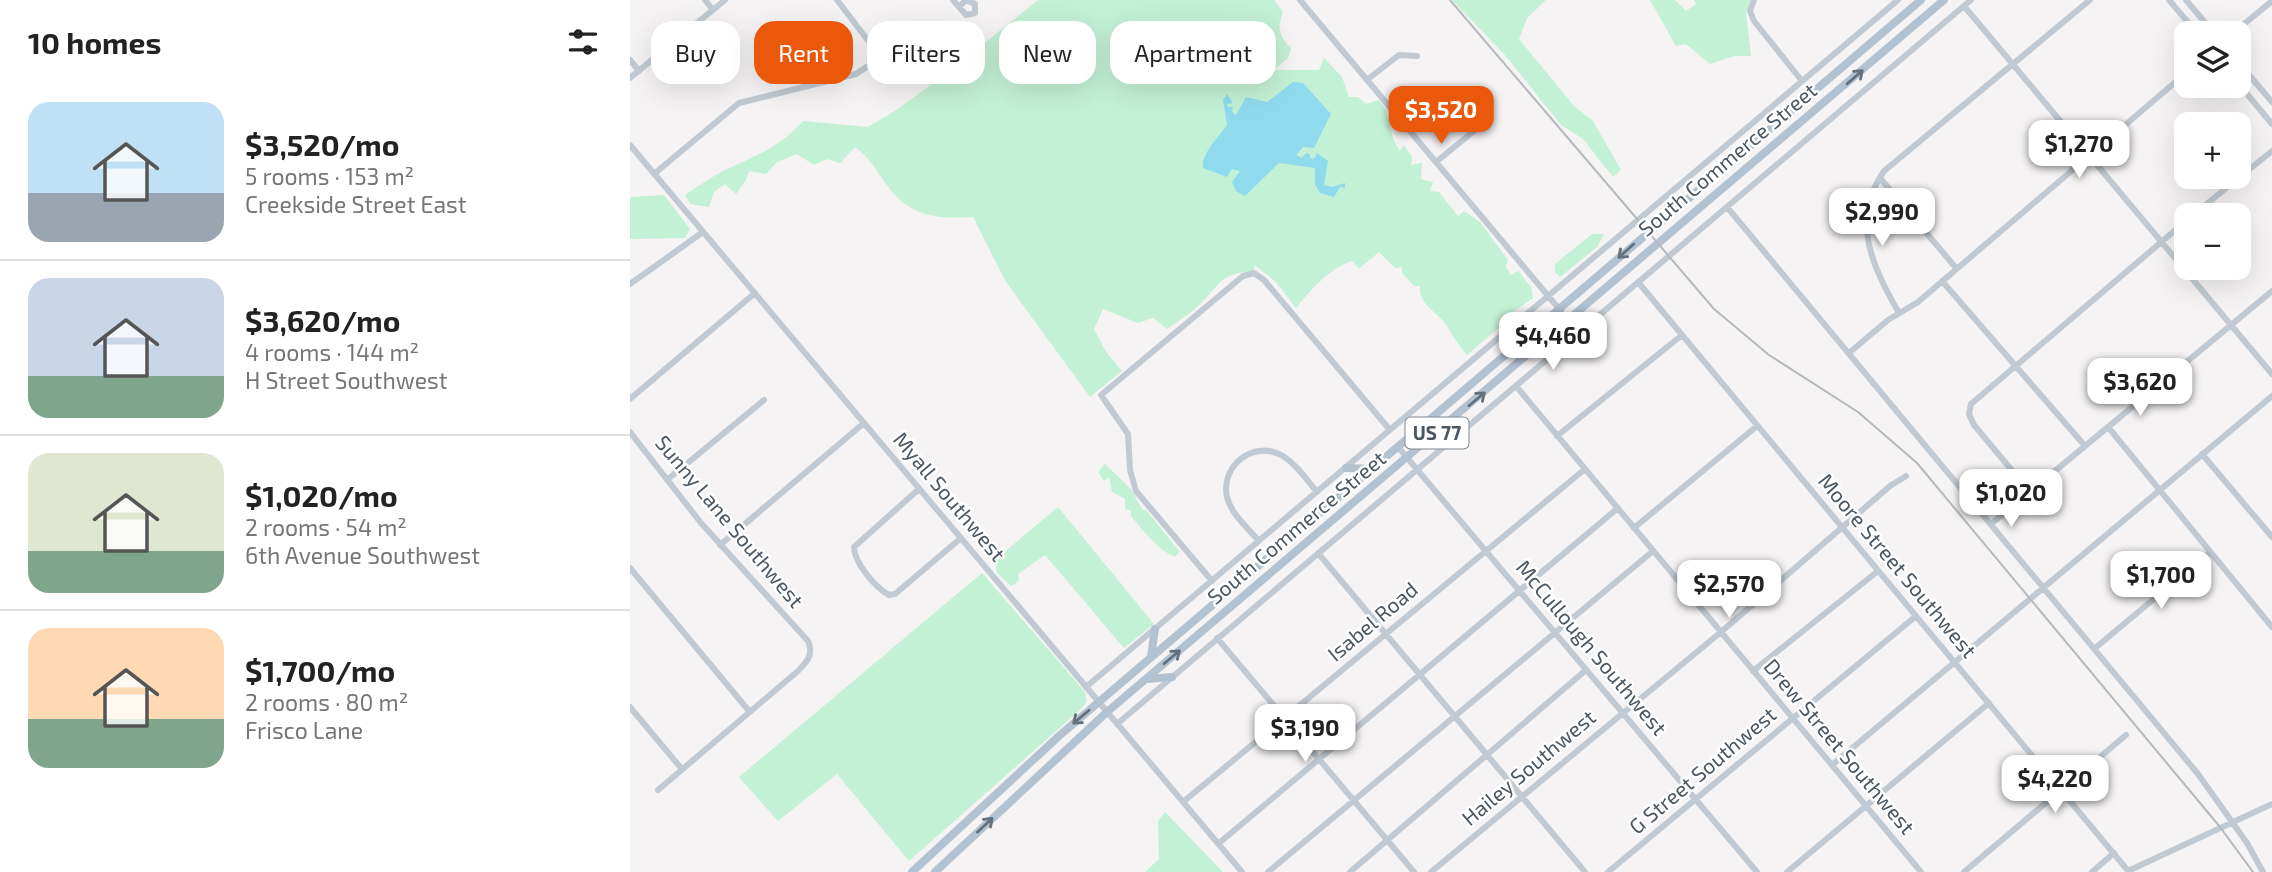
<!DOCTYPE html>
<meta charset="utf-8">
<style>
:root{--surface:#fff;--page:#f6f6f6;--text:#222;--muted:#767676;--line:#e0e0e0;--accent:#ea580c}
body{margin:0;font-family:"Exo 2",sans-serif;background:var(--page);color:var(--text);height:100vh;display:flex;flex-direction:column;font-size:26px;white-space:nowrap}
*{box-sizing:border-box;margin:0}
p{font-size:23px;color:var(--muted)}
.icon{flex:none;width:38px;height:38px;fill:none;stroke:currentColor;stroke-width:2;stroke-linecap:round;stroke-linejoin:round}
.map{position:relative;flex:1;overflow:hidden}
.details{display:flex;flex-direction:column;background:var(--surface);width:630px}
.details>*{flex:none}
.top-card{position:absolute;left:21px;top:21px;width:665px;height:63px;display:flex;gap:14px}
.tools{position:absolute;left:1544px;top:21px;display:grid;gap:14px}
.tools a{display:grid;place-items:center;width:77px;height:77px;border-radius:14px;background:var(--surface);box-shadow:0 7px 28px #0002;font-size:35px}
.price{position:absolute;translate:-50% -60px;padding:0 16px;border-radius:14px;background:#fff;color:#222;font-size:23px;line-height:46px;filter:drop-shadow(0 2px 4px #0008)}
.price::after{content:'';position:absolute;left:50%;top:42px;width:21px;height:16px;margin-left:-10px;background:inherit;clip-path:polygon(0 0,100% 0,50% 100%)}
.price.selected{background:var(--accent);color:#fff}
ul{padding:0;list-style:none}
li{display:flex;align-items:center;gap:21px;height:175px;padding:0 28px}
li+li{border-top:2px solid var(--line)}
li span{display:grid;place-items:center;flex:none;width:196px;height:140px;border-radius:21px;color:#555}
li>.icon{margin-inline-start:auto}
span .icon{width:84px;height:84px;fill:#fffc;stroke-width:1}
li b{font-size:30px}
h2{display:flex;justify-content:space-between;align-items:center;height:84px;padding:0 28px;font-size:30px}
.tag{padding:0 24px;border-radius:21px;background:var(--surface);box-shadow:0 7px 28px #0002;font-size:24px;line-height:63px}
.tag.selected{background:var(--accent);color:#fff}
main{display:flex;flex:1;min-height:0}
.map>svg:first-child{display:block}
.green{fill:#c3f1d5}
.water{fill:#90daee}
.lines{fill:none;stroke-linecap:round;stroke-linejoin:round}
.minor{stroke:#c1cad2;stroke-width:6}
.major{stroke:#b3c2d1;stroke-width:8}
.rail{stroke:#b5b8bd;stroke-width:2}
.oneway{stroke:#64717d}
.labels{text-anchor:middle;stroke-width:5;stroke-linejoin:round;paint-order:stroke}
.shield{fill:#fff;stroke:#808990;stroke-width:2}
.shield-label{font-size:19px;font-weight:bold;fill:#4a5661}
.street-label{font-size:21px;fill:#4a5661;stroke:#fff}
</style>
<main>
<section class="details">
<h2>10 homes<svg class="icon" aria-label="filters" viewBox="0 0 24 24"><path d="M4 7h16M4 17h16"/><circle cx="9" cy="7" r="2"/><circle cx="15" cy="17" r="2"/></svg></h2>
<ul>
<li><span style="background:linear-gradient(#bfe0f5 65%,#9aa5b1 0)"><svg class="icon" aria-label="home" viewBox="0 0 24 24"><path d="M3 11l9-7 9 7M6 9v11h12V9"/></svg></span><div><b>$3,520/mo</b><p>5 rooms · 153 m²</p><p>Creekside Street East</p></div></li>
<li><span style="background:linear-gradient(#c9d6e8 70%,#7fa58c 0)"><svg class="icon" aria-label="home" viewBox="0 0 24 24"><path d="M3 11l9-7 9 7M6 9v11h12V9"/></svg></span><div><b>$3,620/mo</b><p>4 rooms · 144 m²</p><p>H Street Southwest</p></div></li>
<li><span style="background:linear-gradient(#dfe7d0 70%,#7fa58c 0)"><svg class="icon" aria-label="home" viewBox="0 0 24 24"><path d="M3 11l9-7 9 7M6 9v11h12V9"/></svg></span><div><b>$1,020/mo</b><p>2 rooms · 54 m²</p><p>6th Avenue Southwest</p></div></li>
<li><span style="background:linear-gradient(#ffd9b3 65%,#7fa58c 0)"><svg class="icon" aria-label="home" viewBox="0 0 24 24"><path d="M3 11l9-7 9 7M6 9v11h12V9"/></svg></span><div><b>$1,700/mo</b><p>2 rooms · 80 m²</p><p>Frisco Lane</p></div></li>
</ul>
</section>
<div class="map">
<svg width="1642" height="872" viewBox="0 0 1642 872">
<rect width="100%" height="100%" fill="#f5f3f3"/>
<path class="green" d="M 408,0 L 644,0 L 653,12 C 647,27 649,37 661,48 L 658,58 L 644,70 L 689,70 L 694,58 L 712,77 L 719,97 L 728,97 L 736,104 L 749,100 C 763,116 757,135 770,150 L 774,145 L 782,157 L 781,165 L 792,163 L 791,179 L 803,182 L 800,191 L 809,192 L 828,216 L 834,211 L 850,222 L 878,260 L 876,267 L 881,275 L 888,271 L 901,287 L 903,298 L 873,319 L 873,324 L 837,355 C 828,345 823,336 817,326 C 807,311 789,306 790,286 L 784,286 L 772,273 L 772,267 L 765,268 L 749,252 L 729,269 L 722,261 C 699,268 681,290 666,308 L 646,282 L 625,265 L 624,270 C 586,276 593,282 569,305 C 560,314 548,321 537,329 L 523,318 L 508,323 L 473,309 L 464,329 L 476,352 L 492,371 L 460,397 L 376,282 L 343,217 C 305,219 280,217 256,184 C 246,170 239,157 225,147 L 210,163 L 197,159 L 184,165 L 167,154 L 147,162 L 136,174 L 119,171 L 116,180 L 106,194 L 95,184 L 84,192 L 79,207 L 60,204 L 55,195 C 67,187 80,178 93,171 C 124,157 150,147 173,121 L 238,127 L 268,109 L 326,66 Z
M 822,0 L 916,0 L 897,18 L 889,39 L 944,106 L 963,121 L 991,170 L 983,177 L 953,139 L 931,125 L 875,55 Z
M 1020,0 L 1045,0 L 1056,11 L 1066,4 L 1064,0 L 1121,0 L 1116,13 L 1121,56 L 1104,56 L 1080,64 L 1056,44 L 1046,46 Z
M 34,195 L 60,229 L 55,238 L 0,239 L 0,197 Z
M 962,234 L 974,234 L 967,247 L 930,277 L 925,272 L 925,264 Z
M 475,464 L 501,489 L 512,509 L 517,511 L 549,551 L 545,557 C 528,550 515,532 501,516 L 501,511 L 495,509 L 495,499 L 482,492 L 479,477 L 474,481 L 468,472 Z
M 428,507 L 524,624 L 494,648 L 415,555 L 388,574 L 389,581 L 381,586 L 367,573 L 365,560 Z
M 352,573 L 455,692 L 457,701 L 450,710 L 279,861 L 207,774 L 148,821 L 109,777 Z
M 535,812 L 593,872 L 515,872 L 529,859 L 528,821 Z"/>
<path class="water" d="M 663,82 L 673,83 L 701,114 L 684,148 L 673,147 L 666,155 L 672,158 L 676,153 L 680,154 L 680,158 L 684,159 L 687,153 L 698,161 L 694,185 L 702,187 L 715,183 L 715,188 L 710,187 L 704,197 L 690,193 L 685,185 L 685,168 L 649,163 L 615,196 L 606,191 L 602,182 L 610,171 L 602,169 L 597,177 L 573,168 C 571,153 589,137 597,125 L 593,100 L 597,94 L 603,103 L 597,104 L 598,107 L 603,107 L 602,111 L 606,115 L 616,97 L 637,102 Z"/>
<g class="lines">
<path class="minor" d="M 75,0 L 83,10
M 323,0 L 336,15 L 345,13 L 345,4 L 336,0 L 329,7
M 670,0 L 930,310
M 1124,0 L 1120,11 L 1124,21 L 1172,81
M 1539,0 L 1567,33
M 1556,0 L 1584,33
M 1334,6 L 1642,374
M 1603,33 L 1642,1
M 0,60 L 9,71
M 1608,62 L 1642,102
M 0,78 L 95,0
M 738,79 L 769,55 L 787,56
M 1608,83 L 1642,124
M 0,145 L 612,872
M 806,162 L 850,126
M 24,174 L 109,103 L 226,74 L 241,64 L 243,47 L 207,0
M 1250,178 L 1326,268
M 1097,207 L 1568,774 L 1617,843 L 1633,872
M 1563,215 L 1642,151
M 1312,281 L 1455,446
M 1008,282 L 1499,872
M 0,284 L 73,232
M 1269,313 C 1242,266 1220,220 1254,171 L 1460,0
M 1219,353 L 1258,320 L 1288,302 L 1556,73
M 886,386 L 1291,872
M 0,399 L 125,293
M 1478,427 L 1642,627
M 0,432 L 71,523 L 178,641 C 184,654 177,662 168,671 L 28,790
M 927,436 L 1052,335
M 768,447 L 1127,872
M 1572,454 L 1642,537
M 37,480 L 134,400
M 289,489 L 224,547 C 224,563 246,588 259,595 L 265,594 L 331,538
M 1400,492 L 1344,425 L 1339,414 L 1341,404 L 1556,221
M 1361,524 L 1642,291
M 1004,528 L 1127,426
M 629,541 C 618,528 601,514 597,497 C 590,465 625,439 653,456 C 667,465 677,480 687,492
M 90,545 L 234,423
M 688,553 L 955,872
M 0,568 L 119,711
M 582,581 L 506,491 L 500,470 L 498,434 L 471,395 L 613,276 L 624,273 L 634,280 L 760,430
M 587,638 L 784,872
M 1464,649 L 1580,552
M 1123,671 L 1248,571
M 456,687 L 1268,0
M 0,707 L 51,768
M 487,724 L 1341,0
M 1202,765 L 1642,396
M 553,802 L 955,469
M 588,844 L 988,508
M 1498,871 L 1642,804
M 638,872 L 1023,551
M 720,872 L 956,670
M 801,872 L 1091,632 L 1260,486 L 1276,476
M 978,872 L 1286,616
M 1157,872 L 1359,703
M 1334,872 L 1496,735
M 1462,872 L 1484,853"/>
<path class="major" d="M 912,342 L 930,315 L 930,310
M 716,468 L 743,469
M 521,657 L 525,629
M 518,679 L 542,677
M 282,872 L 429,736 L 1291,0
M 305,872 L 477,712 L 1314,0"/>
<path class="rail" d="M 820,0 L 1084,309 L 1139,355 L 1228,412 L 1287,463 L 1590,827 L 1623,872"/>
</g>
<defs><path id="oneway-shaft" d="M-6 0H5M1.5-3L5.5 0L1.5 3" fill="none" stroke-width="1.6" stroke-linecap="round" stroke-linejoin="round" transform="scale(1.75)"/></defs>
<g class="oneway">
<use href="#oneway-shaft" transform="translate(1225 77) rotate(-41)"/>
<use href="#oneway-shaft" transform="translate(996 251) rotate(138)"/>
<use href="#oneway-shaft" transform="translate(847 399) rotate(-40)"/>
<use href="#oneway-shaft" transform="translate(542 657) rotate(-40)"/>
<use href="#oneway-shaft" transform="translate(451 717) rotate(140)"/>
<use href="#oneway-shaft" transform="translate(355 825) rotate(-43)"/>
</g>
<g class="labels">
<rect class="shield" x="775.5" y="417.5" width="63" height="31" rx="5"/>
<g class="shield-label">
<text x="807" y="440">US 77</text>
</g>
<g class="street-label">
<text transform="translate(1098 160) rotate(-40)" y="7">South Commerce Street</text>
<text transform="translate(319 497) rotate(50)" y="7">Myall Southwest</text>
<text transform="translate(99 522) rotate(50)" y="7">Sunny Lane Southwest</text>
<text transform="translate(667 528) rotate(-40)" y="7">South Commerce Street</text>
<text transform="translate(1267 566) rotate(50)" y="7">Moore Street Southwest</text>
<text transform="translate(743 622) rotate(-40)" y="7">Isabel Road</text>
<text transform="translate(961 648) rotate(50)" y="7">McCullough Southwest</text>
<text transform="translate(1209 747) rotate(50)" y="7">Drew Street Southwest</text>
<text transform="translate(899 768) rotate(-40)" y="7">Hailey Southwest</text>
<text transform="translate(1073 771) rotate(-40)" y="7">G Street Southwest</text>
</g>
</g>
</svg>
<div class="tools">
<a><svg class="icon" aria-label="layers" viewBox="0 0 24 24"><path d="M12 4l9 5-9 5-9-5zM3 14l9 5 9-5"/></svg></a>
<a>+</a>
<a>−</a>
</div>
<b class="price selected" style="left:811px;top:146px">$3,520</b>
<b class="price" style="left:1449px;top:180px">$1,270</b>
<b class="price" style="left:1252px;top:248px">$2,990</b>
<b class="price" style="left:923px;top:372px">$4,460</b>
<b class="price" style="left:1510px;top:418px">$3,620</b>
<b class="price" style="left:1381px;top:529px">$1,020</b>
<b class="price" style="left:1531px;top:611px">$1,700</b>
<b class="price" style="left:1099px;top:620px">$2,570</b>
<b class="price" style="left:675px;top:764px">$3,190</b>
<b class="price" style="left:1425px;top:815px">$4,220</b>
<div class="top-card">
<a class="tag">Buy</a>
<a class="tag selected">Rent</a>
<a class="tag">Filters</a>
<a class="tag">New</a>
<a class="tag">Apartment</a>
</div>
</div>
</main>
